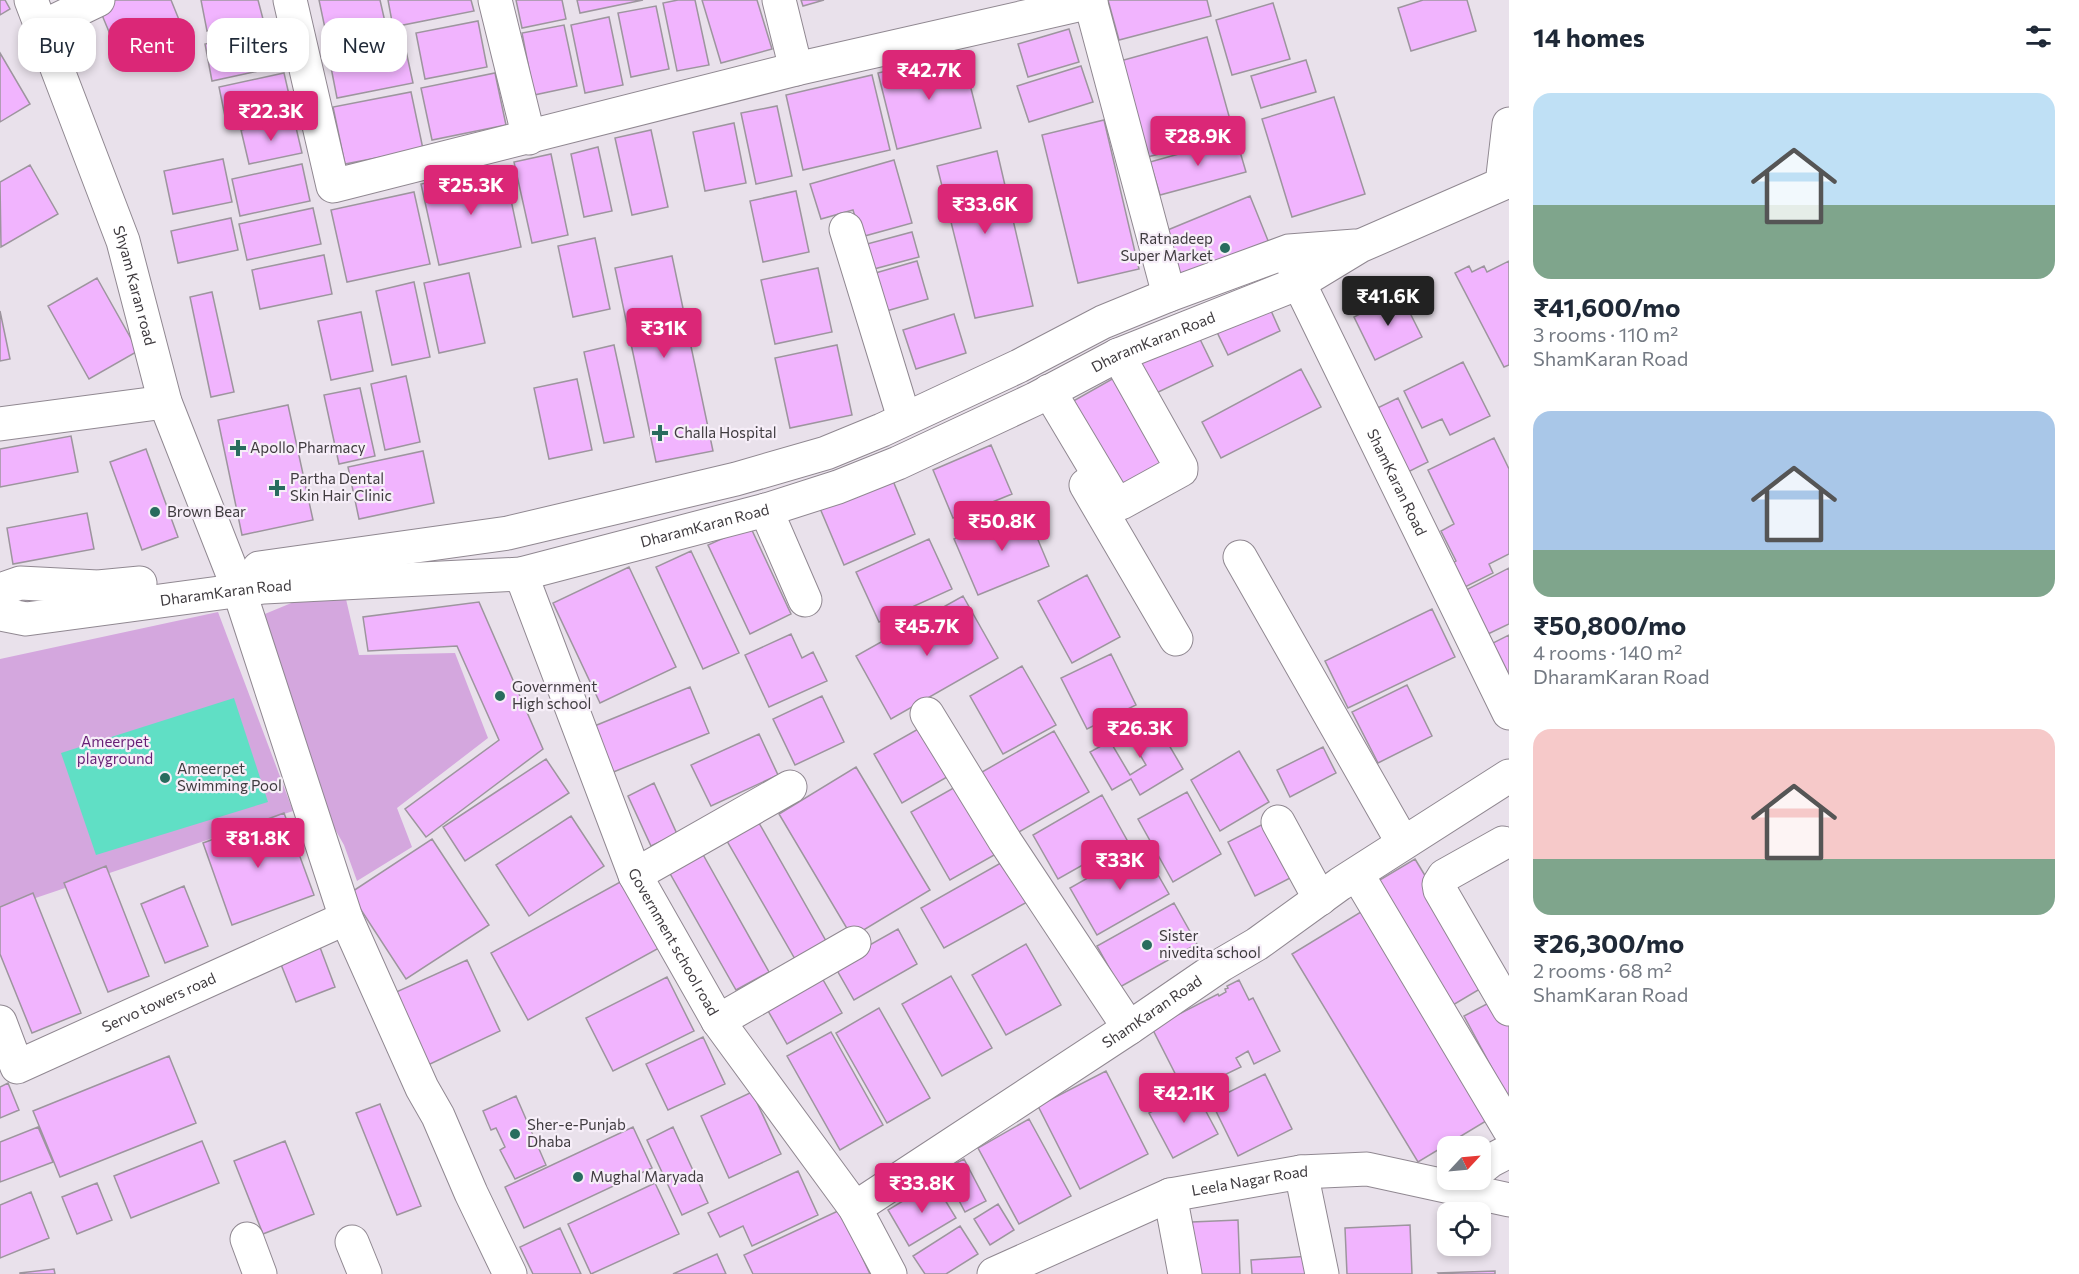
<!DOCTYPE html>
<meta charset="utf-8">
<style>
:root{--surface:#fff;--page:#f6f6f7;--text:#1f2937;--muted:#747a83;--accent:#db2777}
body{margin:0;font-family:Commissioner,sans-serif;background:var(--page);color:var(--text);height:100vh;display:flex;flex-direction:column;font-size:22px;white-space:nowrap}
*{box-sizing:border-box;margin:0}
p{font-size:20px;color:var(--muted)}
.icon{flex:none;width:33px;height:33px;fill:none;stroke:currentColor;stroke-width:2;stroke-linecap:round;stroke-linejoin:round}
.map{position:relative;flex:1;overflow:hidden}
.side{display:flex;flex-direction:column;background:var(--surface);width:570px}
.side>*{flex:none}
.banner{position:absolute;left:18px;top:18px;width:570px;height:54px;display:flex;gap:12px}
.needle{width:39px;rotate:64deg}
.buttons{position:absolute;left:1437px;top:1136px;display:grid;gap:12px}
.buttons a{display:grid;place-items:center;width:54px;height:54px;border-radius:12px;background:var(--surface);box-shadow:0 3px 9px #0003;font-size:30px}
.price{position:absolute;translate:-50% -51px;padding:0 14px;border-radius:6px;background:var(--accent);color:#fff;font-size:20px;line-height:39px;filter:drop-shadow(0 2px 3px #0008)}
.price::after{content:'';position:absolute;left:50%;top:36px;width:18px;height:14px;margin-left:-9px;background:inherit;clip-path:polygon(0 0,100% 0,50% 100%)}
.price.active{background:#222;color:#fff}
ul{padding:0;list-style:none}
li{display:grid;align-content:center;gap:12px;height:318px;padding:0 24px}
li span{display:grid;place-items:center;height:186px;border-radius:18px;color:#555}
li>.icon{margin-inline-start:auto}
span .icon{width:108px;height:108px;fill:#fffc;stroke-width:1}
li b{font-size:26px}
h2{display:flex;justify-content:space-between;align-items:center;height:72px;padding:0 24px;font-size:26px}
.pill{padding:0 21px;border-radius:18px;background:var(--surface);box-shadow:0 3px 9px #0003;font-size:21px;line-height:54px}
.pill.active{background:var(--accent);color:#fff}
main{display:flex;flex:1;min-height:0}
.map>svg:first-child{display:block}
.green{fill:#d4a7de}
.water{fill:#60dfc5}
.building{fill:#f1b4fe;stroke:#9d959e;stroke-width:1.5}
.lines{fill:none;stroke-linecap:round;stroke-linejoin:round}
.minor-casing{stroke:#908891;stroke-width:35}
.minor{stroke:#fff;stroke-width:33}
.poi-dot{fill:#286c5e;stroke:#f6eef8;stroke-width:2}
.labels{text-anchor:middle;stroke-width:4.5;stroke-linejoin:round;paint-order:stroke}
.poi-label{font-size:15px;fill:#3f3b3f;stroke:#f6eef8;text-anchor:start}
.street-label{font-size:15px;fill:#3f3b3f;stroke:#f6eef8}
.park-label{font-size:15px;fill:#661f75;stroke:#f6eef8}
</style>
<main>
<div class="map">
<svg width="1509" height="1274" viewBox="0 0 1509 1274">
<rect width="100%" height="100%" fill="#e9e1eb"/>
<path class="green" d="M 342,582 L 359,655 L 455,653 L 488,738 L 397,808 L 412,847 L 357,881 L 344,845 L 312,789 L 260,616 Z
M 218,612 L 293,811 L 0,910 L 0,659 Z"/>
<path class="water" d="M 234,698 L 268,802 L 96,855 L 61,753 Z"/>
<path class="building" d="M 0,0 L 5,0 L 10,9 L 0,15 Z
M 104,0 L 171,0 L 186,37 L 122,63 L 97,3 Z
M 201,0 L 258,0 L 263,19 L 207,31 Z
M 319,0 L 380,0 L 388,35 L 329,47 Z
M 388,0 L 471,0 L 474,11 L 393,27 Z
M 516,0 L 562,0 L 566,19 L 522,28 Z
M 577,0 L 643,0 L 580,13 Z
M 678,0 L 695,0 L 709,65 L 677,71 L 663,3 Z
M 702,0 L 757,0 L 772,49 L 721,63 Z
M 801,0 L 824,0 L 803,6 Z
M 1108,0 L 1207,0 L 1211,16 L 1119,40 Z
M 1423,0 L 1467,0 L 1476,31 L 1411,51 L 1398,8 Z
M 1273,3 L 1290,59 L 1232,75 L 1216,20 Z
M 656,6 L 669,69 L 631,77 L 618,13 Z
M 609,17 L 623,85 L 585,93 L 571,25 Z
M 478,21 L 487,67 L 425,79 L 416,33 Z
M 564,25 L 577,86 L 534,95 L 522,33 Z
M 278,29 L 286,65 L 212,81 L 205,44 Z
M 1069,29 L 1079,62 L 1028,77 L 1018,44 Z
M 403,37 L 413,83 L 337,98 L 328,52 Z
M 1207,37 L 1234,134 L 1140,159 L 1113,63 Z
M 0,53 L 30,104 L 0,122 Z
M 962,53 L 981,128 L 897,149 L 878,73 Z
M 1306,60 L 1316,92 L 1261,108 L 1251,76 Z
M 1081,66 L 1093,102 L 1029,122 L 1017,86 Z
M 284,73 L 293,112 L 227,126 L 219,87 Z
M 495,73 L 506,125 L 432,140 L 421,88 Z
M 872,75 L 890,150 L 803,170 L 786,95 Z
M 411,92 L 423,149 L 345,164 L 333,107 Z
M 1334,97 L 1365,194 L 1292,217 L 1262,119 Z
M 777,106 L 792,176 L 756,184 L 741,113 Z
M 294,119 L 302,153 L 249,164 L 241,130 Z
M 1104,120 L 1139,269 L 1078,283 L 1042,135 Z
M 734,123 L 746,183 L 705,191 L 693,132 Z
M 651,130 L 668,207 L 632,215 L 615,138 Z
M 1236,138 L 1246,172 L 1160,195 L 1150,162 Z
M 598,147 L 612,211 L 584,217 L 571,154 Z
M 997,151 L 1033,306 L 975,318 L 937,166 Z
M 551,154 L 568,235 L 532,243 L 514,162 Z
M 223,159 L 232,202 L 173,214 L 164,171 Z
M 894,160 L 912,223 L 861,237 L 853,210 L 821,219 L 810,184 Z
M 302,164 L 310,201 L 240,216 L 232,179 Z
M 30,165 L 58,214 L 1,247 L 0,182 Z
M 504,167 L 521,247 L 439,265 L 421,184 Z
M 796,191 L 809,252 L 763,262 L 750,201 Z
M 414,192 L 430,264 L 347,282 L 331,210 Z
M 1250,196 L 1271,248 L 1179,285 L 1158,234 Z
M 313,208 L 321,244 L 247,260 L 239,224 Z
M 231,218 L 238,250 L 178,263 L 171,231 Z
M 912,232 L 919,257 L 874,269 L 867,244 Z
M 595,238 L 610,309 L 573,317 L 558,246 Z
M 324,255 L 332,294 L 260,309 L 252,270 Z
M 672,256 L 713,451 L 656,462 L 615,268 Z
M 917,261 L 928,299 L 876,314 L 865,276 Z
M 1509,261 L 1509,365 L 1504,367 L 1455,273 L 1469,266 L 1472,272 L 1484,266 L 1487,272 Z
M 818,268 L 832,332 L 775,344 L 761,280 Z
M 469,273 L 485,343 L 439,353 L 424,283 Z
M 97,278 L 138,351 L 89,379 L 48,306 Z
M 414,282 L 430,357 L 392,365 L 376,291 Z
M 212,292 L 234,392 L 211,397 L 190,297 Z
M 1400,293 L 1422,337 L 1375,360 L 1354,317 Z
M 1269,306 L 1280,331 L 1228,355 L 1216,330 Z
M 0,311 L 10,359 L 0,361 Z
M 361,312 L 373,371 L 331,380 L 318,321 Z
M 954,314 L 966,353 L 916,369 L 903,330 Z
M 1196,331 L 1213,366 L 1150,396 L 1133,361 Z
M 614,345 L 634,437 L 604,443 L 584,352 Z
M 837,345 L 852,415 L 790,428 L 775,358 Z
M 1463,362 L 1490,416 L 1450,435 L 1442,419 L 1422,428 L 1404,391 Z
M 1301,369 L 1321,407 L 1221,458 L 1202,422 Z
M 1121,374 L 1171,461 L 1117,491 L 1068,404 Z
M 406,376 L 420,442 L 385,450 L 371,384 Z
M 577,379 L 592,450 L 549,459 L 534,388 Z
M 360,388 L 375,456 L 339,464 L 324,395 Z
M 1398,398 L 1428,462 L 1396,478 L 1365,414 Z
M 288,405 L 313,520 L 242,535 L 218,420 Z
M 71,436 L 78,472 L 0,487 L 0,449 Z
M 1494,438 L 1509,469 L 1509,554 L 1489,564 L 1493,573 L 1457,591 L 1445,567 L 1456,561 L 1441,531 L 1454,524 L 1428,470 Z
M 991,445 L 1012,494 L 953,518 L 933,470 Z
M 146,449 L 178,537 L 142,550 L 110,462 Z
M 423,451 L 434,503 L 359,519 L 348,467 Z
M 891,476 L 915,534 L 844,565 L 819,506 Z
M 1025,509 L 1049,566 L 978,595 L 954,539 Z
M 87,513 L 94,549 L 13,564 L 7,528 Z
M 750,526 L 791,614 L 750,634 L 708,545 Z
M 929,539 L 952,589 L 879,622 L 856,572 Z
M 691,551 L 739,653 L 703,669 L 656,567 Z
M 629,567 L 676,667 L 600,703 L 553,603 Z
M 1509,568 L 1509,624 L 1488,634 L 1466,590 Z
M 1087,575 L 1120,637 L 1072,663 L 1038,601 Z
M 963,596 L 998,658 L 891,719 L 856,656 Z
M 479,602 L 543,749 L 426,837 L 405,809 L 499,740 L 457,646 L 368,651 L 363,617 Z
M 1432,609 L 1455,657 L 1348,708 L 1325,661 Z
M 791,634 L 802,658 L 813,652 L 827,681 L 769,707 L 745,655 Z
M 1509,635 L 1509,688 L 1487,646 Z
M 1111,654 L 1136,705 L 1087,729 L 1061,678 Z
M 1022,666 L 1056,725 L 1003,754 L 970,696 Z
M 1407,685 L 1432,736 L 1378,763 L 1352,712 Z
M 690,687 L 709,733 L 611,773 L 592,727 Z
M 822,696 L 844,742 L 795,765 L 773,719 Z
M 1152,716 L 1183,769 L 1140,795 L 1131,779 L 1112,790 L 1090,752 L 1110,741 L 1130,775 L 1146,765 L 1126,731 Z
M 927,724 L 954,773 L 902,803 L 874,754 Z
M 1054,731 L 1089,792 L 1010,837 L 975,776 Z
M 759,734 L 778,775 L 711,806 L 691,765 Z
M 1323,747 L 1336,773 L 1290,797 L 1277,770 Z
M 1239,751 L 1269,802 L 1220,831 L 1191,780 Z
M 546,759 L 569,793 L 465,861 L 443,827 Z
M 856,767 L 930,890 L 852,937 L 779,814 Z
M 654,783 L 677,834 L 651,846 L 628,796 Z
M 957,786 L 996,854 L 950,880 L 911,812 Z
M 1187,792 L 1221,854 L 1173,882 L 1138,819 Z
M 1102,795 L 1127,840 L 1058,879 L 1033,835 Z
M 284,813 L 314,895 L 232,925 L 203,843 Z
M 571,816 L 604,866 L 529,916 L 496,865 Z
M 1271,820 L 1298,874 L 1255,896 L 1228,842 Z
M 759,823 L 830,948 L 799,966 L 727,841 Z
M 432,839 L 489,925 L 406,979 L 350,893 Z
M 1142,847 L 1169,894 L 1097,935 L 1070,888 Z
M 701,851 L 769,972 L 736,990 L 668,870 Z
M 1415,859 L 1490,983 L 1453,1005 L 1378,881 Z
M 1006,860 L 1029,901 L 944,948 L 921,908 Z
M 106,866 L 149,976 L 108,992 L 64,883 Z
M 622,881 L 659,948 L 528,1020 L 491,953 Z
M 184,886 L 208,946 L 165,963 L 141,904 Z
M 33,893 L 81,1013 L 32,1033 L 0,954 L 0,907 Z
M 1174,903 L 1197,944 L 1120,987 L 1097,946 Z
M 1369,907 L 1496,1115 L 1418,1162 L 1292,954 Z
M 898,929 L 917,964 L 854,1000 L 834,965 Z
M 318,942 L 335,987 L 296,1002 L 278,957 Z
M 1026,944 L 1061,1005 L 1006,1035 L 972,975 Z
M 467,960 L 500,1031 L 428,1065 L 394,993 Z
M 951,976 L 992,1048 L 942,1076 L 902,1004 Z
M 667,977 L 694,1031 L 613,1071 L 586,1018 Z
M 822,978 L 842,1013 L 787,1044 L 767,1009 Z
M 1239,980 L 1249,1000 L 1253,998 L 1280,1051 L 1254,1064 L 1248,1051 L 1236,1058 L 1241,1067 L 1214,1080 L 1212,1077 L 1184,1091 L 1152,1028 L 1218,994 L 1219,996 L 1226,992 L 1225,989 L 1228,988 L 1227,986 Z
M 1500,997 L 1509,1014 L 1509,1100 L 1464,1016 Z
M 879,1008 L 930,1098 L 887,1123 L 836,1033 Z
M 831,1032 L 883,1125 L 840,1150 L 787,1056 Z
M 703,1037 L 725,1084 L 668,1110 L 646,1064 Z
M 169,1056 L 196,1123 L 60,1177 L 33,1111 Z
M 1106,1071 L 1148,1154 L 1080,1189 L 1038,1106 Z
M 1265,1074 L 1292,1129 L 1238,1156 L 1211,1101 Z
M 8,1083 L 19,1110 L 0,1118 L 0,1087 Z
M 1194,1089 L 1218,1134 L 1173,1158 L 1149,1113 Z
M 752,1092 L 781,1154 L 729,1178 L 701,1116 Z
M 516,1096 L 546,1165 L 515,1179 L 500,1150 L 505,1147 L 496,1128 L 491,1130 L 483,1111 Z
M 380,1104 L 421,1206 L 397,1215 L 356,1113 Z
M 1029,1119 L 1071,1196 L 1019,1224 L 978,1148 Z
M 38,1127 L 53,1162 L 0,1182 L 0,1142 Z
M 633,1127 L 652,1168 L 524,1228 L 505,1187 Z
M 673,1127 L 708,1203 L 682,1215 L 647,1140 Z
M 202,1141 L 219,1183 L 131,1218 L 114,1176 Z
M 285,1141 L 314,1214 L 263,1234 L 234,1161 Z
M 964,1159 L 986,1201 L 965,1212 L 943,1170 Z
M 798,1171 L 818,1215 L 752,1246 L 743,1226 L 720,1237 L 708,1213 Z
M 934,1182 L 956,1218 L 909,1246 L 888,1210 Z
M 97,1183 L 112,1220 L 77,1234 L 62,1197 Z
M 655,1183 L 679,1234 L 591,1274 L 568,1224 Z
M 31,1192 L 49,1238 L 0,1258 L 0,1205 Z
M 998,1204 L 1014,1230 L 990,1245 L 974,1219 Z
M 840,1210 L 870,1274 L 753,1274 L 744,1255 Z
M 1238,1220 L 1240,1274 L 1194,1274 L 1192,1222 Z
M 1410,1225 L 1412,1274 L 1347,1274 L 1345,1228 Z
M 960,1226 L 978,1254 L 946,1274 L 925,1274 L 913,1256 Z
M 560,1228 L 581,1274 L 533,1274 L 520,1247 Z
M 717,1254 L 726,1274 L 673,1274 Z
M 1310,1256 L 1312,1274 L 1252,1274 L 1251,1260 Z
M 54,1269 L 55,1274 L 20,1274 L 20,1273 Z
M 1495,1271 L 1495,1274 L 1439,1274 L 1438,1273 Z"/>
<g class="lines">
<g class="minor-casing">
<g id="minor">
<path id="s1" d="M 31,0 L 123,241 L 165,402 L 239,590 L 346,918 L 422,1088 L 438,1116 L 471,1193 L 510,1274"/>
<path d="M 290,0 L 333,186 L 796,69 L 1091,2"/>
<path d="M 495,0 L 529,138"/>
<path d="M 779,0 L 796,69"/>
<path d="M 1090,0 L 1169,295"/>
<path d="M 42,27 L 98,0"/>
<path d="M 846,229 L 904,418"/>
<path id="s2" d="M 1293,264 L 1299,283 L 1509,713"/>
<path d="M 1049,391 L 1114,500 L 1121,503 L 1181,470 L 1181,467 L 1118,355"/>
<path d="M 0,424 L 165,402"/>
<path d="M 1086,485 L 1176,639"/>
<path d="M 766,510 L 805,600"/>
<path d="M 1240,557 L 1403,843"/>
<path d="M 259,568 L 508,533 L 736,479 L 826,453 L 882,430 L 1019,366 L 1103,322 L 1169,295 L 1289,251 L 1355,246"/>
<path id="s3" d="M 521,574 L 635,875 L 718,1021 L 855,1208 L 890,1274"/>
<path d="M 0,590 L 20,583 L 98,587 L 140,583"/>
<path id="s4" d="M 0,614 L 26,619 L 264,587 L 521,574 L 766,510 L 838,487 L 898,463 L 1035,399 L 1118,355 L 1299,283 L 1360,246 L 1502,184 L 1509,124"/>
<path d="M 927,714 L 1005,841 L 1129,1028"/>
<path d="M 1278,822 L 1320,899"/>
<path d="M 1503,843 L 1444,876 L 1439,884 L 1440,890 L 1509,1009"/>
<path d="M 1357,874 L 1509,1129"/>
<path d="M 635,875 L 790,787"/>
<path d="M 718,1021 L 854,943"/>
<path id="s5" d="M 0,1022 L 17,1067 L 346,918"/>
<path d="M 1480,1169 L 1490,1161 L 1509,1151"/>
<path d="M 1301,1172 L 1322,1274"/>
<path d="M 1170,1195 L 1185,1274"/>
<path id="s6" d="M 855,1208 L 1129,1028 L 1221,965 L 1257,944 L 1340,884 L 1509,776"/>
<path d="M 247,1239 L 260,1274"/>
<path d="M 352,1242 L 365,1274"/>
<path id="s7" d="M 994,1274 L 1170,1195 L 1301,1172 L 1367,1169 L 1509,1200"/>
</g>
</g>
<use href="#minor" class="minor"/>
</g>
<g class="poi-dot">
<circle cx="1225" cy="248" r="6"/>
<path d="M657 424h6v6h6v6h-6v6h-6v-6h-6v-6h6z"/>
<path d="M235 439h6v6h6v6h-6v6h-6v-6h-6v-6h6z"/>
<path d="M274 479h6v6h6v6h-6v6h-6v-6h-6v-6h6z"/>
<circle cx="155" cy="512" r="6"/>
<circle cx="500" cy="696" r="6"/>
<circle cx="165" cy="778" r="6"/>
<circle cx="1147" cy="945" r="6"/>
<circle cx="515" cy="1134" r="6"/>
<circle cx="578" cy="1177" r="6"/>
</g>
<g class="labels">
<g class="poi-label">
<text x="1213" y="244" text-anchor="end">Ratnadeep<tspan x="1213" dy="17">Super Market</tspan></text>
<text x="674" y="438">Challa Hospital</text>
<text x="250" y="453">Apollo Pharmacy</text>
<text x="290" y="484">Partha Dental<tspan x="290" dy="17">Skin Hair Clinic</tspan></text>
<text x="167" y="517">Brown Bear</text>
<text x="512" y="692">Government<tspan x="512" dy="17">High school</tspan></text>
<text x="177" y="774">Ameerpet<tspan x="177" dy="17">Swimming Pool</tspan></text>
<text x="1159" y="941">Sister<tspan x="1159" dy="17">nivedita school</tspan></text>
<text x="527" y="1130">Sher-e-Punjab<tspan x="527" dy="17">Dhaba</tspan></text>
<text x="590" y="1182">Mughal Maryada</text>
</g>
<g class="street-label">
<text dy="5" stroke="none"><textPath href="#s1" startOffset="304">Shyam Karan road</textPath></text>
<text dy="5" stroke="none"><textPath href="#s4" startOffset="1200">DharamKaran Road</textPath></text>
<text dy="5" stroke="none"><textPath href="#s2" startOffset="242">ShamKaran Road</textPath></text>
<text dy="5" stroke="none"><textPath href="#s4" startOffset="714">DharamKaran Road</textPath></text>
<text dy="5" stroke="none"><textPath href="#s4" startOffset="228">DharamKaran Road</textPath></text>
<text dy="5" stroke="none"><textPath href="#s3" startOffset="399">Government school road</textPath></text>
<text dy="5" stroke="none"><textPath href="#s5" startOffset="204">Servo towers road</textPath></text>
<text dy="5" stroke="none"><textPath href="#s6" startOffset="356">ShamKaran Road</textPath></text>
<text dy="5" stroke="none"><textPath href="#s7" startOffset="274">Leela Nagar Road</textPath></text>
</g>
<g class="park-label">
<text x="115" y="747">Ameerpet<tspan x="115" dy="17">playground</tspan></text>
</g>
</g>
</svg>
<div class="buttons">
<a><svg class="needle" viewBox="-14 -14 28 28"><path d="M0-13l5 13h-10z" fill="#e53935"/><path d="M0 13l5-13h-10z" fill="#747a83"/></svg></a>
<a><svg class="icon" aria-label="locate" viewBox="0 0 24 24"><circle cx="12" cy="12" r="6"/><path d="M12 2v4M12 18v4M2 12h4M18 12h4"/></svg></a>
</div>
<b class="price" style="left:929px;top:101px">₹42.7K</b>
<b class="price" style="left:271px;top:142px">₹22.3K</b>
<b class="price" style="left:1198px;top:167px">₹28.9K</b>
<b class="price" style="left:471px;top:216px">₹25.3K</b>
<b class="price" style="left:985px;top:235px">₹33.6K</b>
<b class="price active" style="left:1388px;top:327px">₹41.6K</b>
<b class="price" style="left:664px;top:359px">₹31K</b>
<b class="price" style="left:1002px;top:552px">₹50.8K</b>
<b class="price" style="left:927px;top:657px">₹45.7K</b>
<b class="price" style="left:1140px;top:759px">₹26.3K</b>
<b class="price" style="left:258px;top:869px">₹81.8K</b>
<b class="price" style="left:1120px;top:891px">₹33K</b>
<b class="price" style="left:1184px;top:1124px">₹42.1K</b>
<b class="price" style="left:922px;top:1214px">₹33.8K</b>
<div class="banner">
<a class="pill">Buy</a>
<a class="pill active">Rent</a>
<a class="pill">Filters</a>
<a class="pill">New</a>
</div>
</div>
<section class="side">
<h2>14 homes<svg class="icon" aria-label="filters" viewBox="0 0 24 24"><path d="M4 7h16M4 17h16"/><circle cx="9" cy="7" r="2"/><circle cx="15" cy="17" r="2"/></svg></h2>
<ul>
<li><span style="background:linear-gradient(#bfe0f5 60%,#7fa58c 0)"><svg class="icon" aria-label="home" viewBox="0 0 24 24"><path d="M3 11l9-7 9 7M6 9v11h12V9"/></svg></span><div><b>₹41,600/mo</b><p>3 rooms · 110 m²</p><p>ShamKaran Road</p></div></li>
<li><span style="background:linear-gradient(#a9c7e8 75%,#7fa58c 0)"><svg class="icon" aria-label="home" viewBox="0 0 24 24"><path d="M3 11l9-7 9 7M6 9v11h12V9"/></svg></span><div><b>₹50,800/mo</b><p>4 rooms · 140 m²</p><p>DharamKaran Road</p></div></li>
<li><span style="background:linear-gradient(#f6c9c9 70%,#7fa58c 0)"><svg class="icon" aria-label="home" viewBox="0 0 24 24"><path d="M3 11l9-7 9 7M6 9v11h12V9"/></svg></span><div><b>₹26,300/mo</b><p>2 rooms · 68 m²</p><p>ShamKaran Road</p></div></li>
</ul>
</section>
</main>
